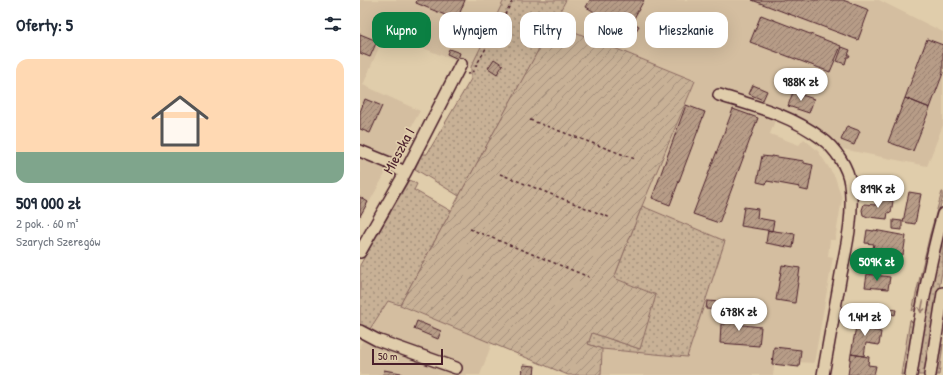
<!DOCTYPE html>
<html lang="pl">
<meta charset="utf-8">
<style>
:root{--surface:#fff;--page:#f6f6f7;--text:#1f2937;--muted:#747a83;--accent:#0b8043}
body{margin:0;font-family:"Patrick Hand",sans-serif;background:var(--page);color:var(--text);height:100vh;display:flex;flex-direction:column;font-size:15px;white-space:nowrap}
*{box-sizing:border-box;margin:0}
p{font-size:13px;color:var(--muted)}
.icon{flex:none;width:22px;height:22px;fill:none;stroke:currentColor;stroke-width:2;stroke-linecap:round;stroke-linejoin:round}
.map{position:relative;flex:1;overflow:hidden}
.drawer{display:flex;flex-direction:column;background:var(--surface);width:360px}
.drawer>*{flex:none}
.hud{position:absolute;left:12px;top:12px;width:380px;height:36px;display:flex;gap:8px}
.scale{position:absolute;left:12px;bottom:10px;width:71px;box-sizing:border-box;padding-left:4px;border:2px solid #4a1f2b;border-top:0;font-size:11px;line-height:14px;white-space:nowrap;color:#4a1f2b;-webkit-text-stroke:3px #e0cdab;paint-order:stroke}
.price{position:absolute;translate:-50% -34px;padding:0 9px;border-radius:14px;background:#fff;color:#222;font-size:13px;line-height:26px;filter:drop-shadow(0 1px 2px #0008)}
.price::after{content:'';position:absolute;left:50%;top:24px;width:12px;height:9px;margin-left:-6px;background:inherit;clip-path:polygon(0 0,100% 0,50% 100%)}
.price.current{background:var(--accent);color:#fff}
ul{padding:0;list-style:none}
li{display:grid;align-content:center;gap:8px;height:212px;padding:0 16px}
li span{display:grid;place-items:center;height:124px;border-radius:12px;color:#555}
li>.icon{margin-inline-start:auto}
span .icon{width:72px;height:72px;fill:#fffc;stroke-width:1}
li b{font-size:17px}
h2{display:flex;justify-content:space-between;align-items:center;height:48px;padding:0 16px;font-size:17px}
.pill{padding:0 14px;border-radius:12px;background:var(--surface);box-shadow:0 4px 16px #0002;font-size:14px;line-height:36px}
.pill.current{background:var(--accent);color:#fff}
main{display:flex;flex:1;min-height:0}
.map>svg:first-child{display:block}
.built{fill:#d4bea0}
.grass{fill:url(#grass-dots);stroke:#896860}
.garden{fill:url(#garden-furrows);stroke:#896860}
.building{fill:url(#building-hatch);stroke:#4a1f2b}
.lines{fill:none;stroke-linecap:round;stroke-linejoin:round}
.minor-casing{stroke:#4a1f2b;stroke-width:14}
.path{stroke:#4a1f2b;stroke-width:1.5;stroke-dasharray:3 3;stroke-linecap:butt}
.minor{stroke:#e0cdab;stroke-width:11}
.oneway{stroke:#95766b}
.labels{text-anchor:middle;stroke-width:3.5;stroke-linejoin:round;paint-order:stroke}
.street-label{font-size:15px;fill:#4a1f2b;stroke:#e0cdab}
</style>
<main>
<section class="drawer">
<h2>Oferty: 5<svg class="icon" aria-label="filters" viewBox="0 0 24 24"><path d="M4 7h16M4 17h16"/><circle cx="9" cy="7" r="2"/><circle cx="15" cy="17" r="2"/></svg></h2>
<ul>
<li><span style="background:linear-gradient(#ffd9b3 75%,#7fa58c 0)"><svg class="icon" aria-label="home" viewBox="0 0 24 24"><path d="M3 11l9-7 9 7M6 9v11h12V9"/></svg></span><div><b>509 000 zł</b><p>2 pok. · 60 m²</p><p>Szarych Szeregów</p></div></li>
</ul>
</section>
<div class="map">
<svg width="583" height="375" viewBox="0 0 583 375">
<defs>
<pattern id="grass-dots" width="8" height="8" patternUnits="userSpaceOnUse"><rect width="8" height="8" fill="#c8b196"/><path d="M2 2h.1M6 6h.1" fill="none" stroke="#a48f7b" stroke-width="1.8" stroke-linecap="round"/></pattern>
<pattern id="garden-furrows" width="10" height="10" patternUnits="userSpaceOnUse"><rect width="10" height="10" fill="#c8b196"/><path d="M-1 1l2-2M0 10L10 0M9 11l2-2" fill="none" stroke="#a48f7b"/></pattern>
<pattern id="building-hatch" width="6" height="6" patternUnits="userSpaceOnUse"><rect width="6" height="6" fill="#b79c87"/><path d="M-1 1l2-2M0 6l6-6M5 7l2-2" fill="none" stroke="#977f6f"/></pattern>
</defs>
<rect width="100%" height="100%" fill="#e0cdab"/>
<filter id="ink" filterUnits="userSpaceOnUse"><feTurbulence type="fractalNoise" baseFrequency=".025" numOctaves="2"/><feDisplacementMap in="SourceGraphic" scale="8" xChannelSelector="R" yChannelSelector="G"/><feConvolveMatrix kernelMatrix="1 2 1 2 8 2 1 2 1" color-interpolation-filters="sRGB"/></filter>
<g filter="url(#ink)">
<path class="built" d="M 0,0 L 144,0 L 111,67 L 25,33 L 3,85 L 60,111 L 0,219 Z
M 206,0 L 519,0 L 583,32 L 583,125 L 567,166 L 482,149 L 446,122 L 419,110 L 410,134 L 439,145 L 444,139 L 458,151 L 475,177 L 482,199 L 475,240 L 470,240 L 468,256 L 473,257 L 454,363 L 415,361 L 413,375 L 241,375 L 242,349 L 327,357 L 365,241 L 282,206 L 335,81 L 193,23 Z
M 28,301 L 132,343 L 120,375 L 0,375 L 0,345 Z"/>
<path class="grass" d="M 144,0 L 206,0 L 99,196 L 55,169 L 61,154 L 67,154 L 111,79 L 111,67 Z
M 49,180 L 57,184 L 54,190 L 91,211 L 40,305 L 28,301 L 8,332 L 0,326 L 0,265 Z
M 582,192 L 583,192 L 583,197 L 578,214 L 556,308 L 552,311 L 570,234 Z
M 282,206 L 365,241 L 327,357 L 242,349 L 228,344 L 232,333 L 280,349 L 254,278 Z
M 583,234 L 583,266 L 564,375 L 556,375 L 566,310 Z
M 550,320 L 554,324 L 546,375 L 541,375 Z
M 583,344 L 579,375 L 575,375 L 579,349 Z"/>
<path class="garden" d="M 193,23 L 335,81 L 282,206 L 254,278 L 296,295 L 280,349 L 232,333 L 228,344 L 242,349 L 241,375 L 208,375 L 40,305 Z"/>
<path class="building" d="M 57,0 L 105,0 L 97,20 L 56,3 Z
M 230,0 L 284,0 L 272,22 L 279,26 L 271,39 L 259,32 L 262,28 L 226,7 Z
M 392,0 L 483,0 L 509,10 L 498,40 Z
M 401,15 L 481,46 L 470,72 L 390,42 Z
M 0,34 L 17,41 L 10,57 L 0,53 Z
M 567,39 L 583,45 L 583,73 L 570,108 L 545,98 Z
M 482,47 L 490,50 L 488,55 L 490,55 L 489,57 L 487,57 L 485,64 L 477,61 Z
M 89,49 L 100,53 L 98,59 L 87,54 Z
M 134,59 L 143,65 L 137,74 L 128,68 Z
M 393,85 L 407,91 L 403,100 L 389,94 Z
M 433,92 L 454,99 L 449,113 L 428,106 Z
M 545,98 L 570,108 L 553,151 L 528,142 Z
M 5,99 L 22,106 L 10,133 L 0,129 L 0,112 Z
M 326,105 L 345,112 L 310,205 L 292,198 Z
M 373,109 L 398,118 L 359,223 L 333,214 Z
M 487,126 L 500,131 L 494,145 L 481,140 Z
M 402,156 L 411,157 L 411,156 L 444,161 L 444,163 L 453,165 L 448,191 L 439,189 L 440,187 L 407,181 L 406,184 L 397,182 Z
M 549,192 L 561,194 L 555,224 L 543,222 Z
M 0,197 L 8,202 L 0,216 Z
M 517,198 L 533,201 L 531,213 L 528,212 L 527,219 L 508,217 L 503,215 L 502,210 L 504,204 L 516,205 Z
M 384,207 L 398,209 L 397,218 L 414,221 L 412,231 L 381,226 Z
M 533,220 L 542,221 L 542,230 L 533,229 Z
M 408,230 L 435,234 L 433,248 L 406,243 Z
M 507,230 L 514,231 L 514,230 L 546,236 L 543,255 L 531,253 L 529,265 L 510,261 L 514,244 L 505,243 Z
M 422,265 L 440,268 L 435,303 L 416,300 Z
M 507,274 L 530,277 L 528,289 L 505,287 Z
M 347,301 L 361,302 L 361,310 L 346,309 Z
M 527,308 L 536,310 L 535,315 L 526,313 Z
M 366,315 L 384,317 L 383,325 L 401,327 L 399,346 L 360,343 L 361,324 L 365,324 Z
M 502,317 L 511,318 L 510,322 L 513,323 L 512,330 L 521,332 L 519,345 L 506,343 L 504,356 L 491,354 L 497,321 L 501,322 Z
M 57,321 L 81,331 L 78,339 L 54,329 Z
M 414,347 L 441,350 L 439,367 L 412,364 Z
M 491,354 L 509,357 L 508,365 L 516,366 L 514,375 L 488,375 Z
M 163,365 L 175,366 L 174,375 L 162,375 Z
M 24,370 L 41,373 L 41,375 L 23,375 Z"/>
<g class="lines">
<g class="minor-casing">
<path id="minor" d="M 359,95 C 394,106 431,115 461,138 C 475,148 488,167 490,184 C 494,214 487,244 481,274 C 475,307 469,341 463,375
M 0,151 L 27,162 L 45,173
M 0,252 L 45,173 L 101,64
M 0,331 L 17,340 L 96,368
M 551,375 C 559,321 568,267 583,214
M 570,375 L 583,293"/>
</g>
<path class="path" d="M 107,74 L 112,73 L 153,0
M 170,120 L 275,159
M 140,174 L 251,218
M 110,229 L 229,277"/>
<use href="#minor" class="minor"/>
</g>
<defs><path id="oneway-shaft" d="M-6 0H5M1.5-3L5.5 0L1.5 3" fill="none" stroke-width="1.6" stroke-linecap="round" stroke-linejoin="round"/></defs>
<use class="oneway" href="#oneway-shaft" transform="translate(562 307) rotate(101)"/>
</g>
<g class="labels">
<g class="street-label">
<text transform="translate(39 151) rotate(-62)" y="5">Mieszka I</text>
</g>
</g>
</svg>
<div class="scale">50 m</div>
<b class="price" style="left:441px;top:102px">988K zł</b>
<b class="price" style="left:518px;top:209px">819K zł</b>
<b class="price current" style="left:517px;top:282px">509K zł</b>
<b class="price" style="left:379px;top:332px">678K zł</b>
<b class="price" style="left:505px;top:337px">1.4M zł</b>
<div class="hud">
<a class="pill current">Kupno</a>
<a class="pill">Wynajem</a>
<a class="pill">Filtry</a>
<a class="pill">Nowe</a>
<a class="pill">Mieszkanie</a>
</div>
</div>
</main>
